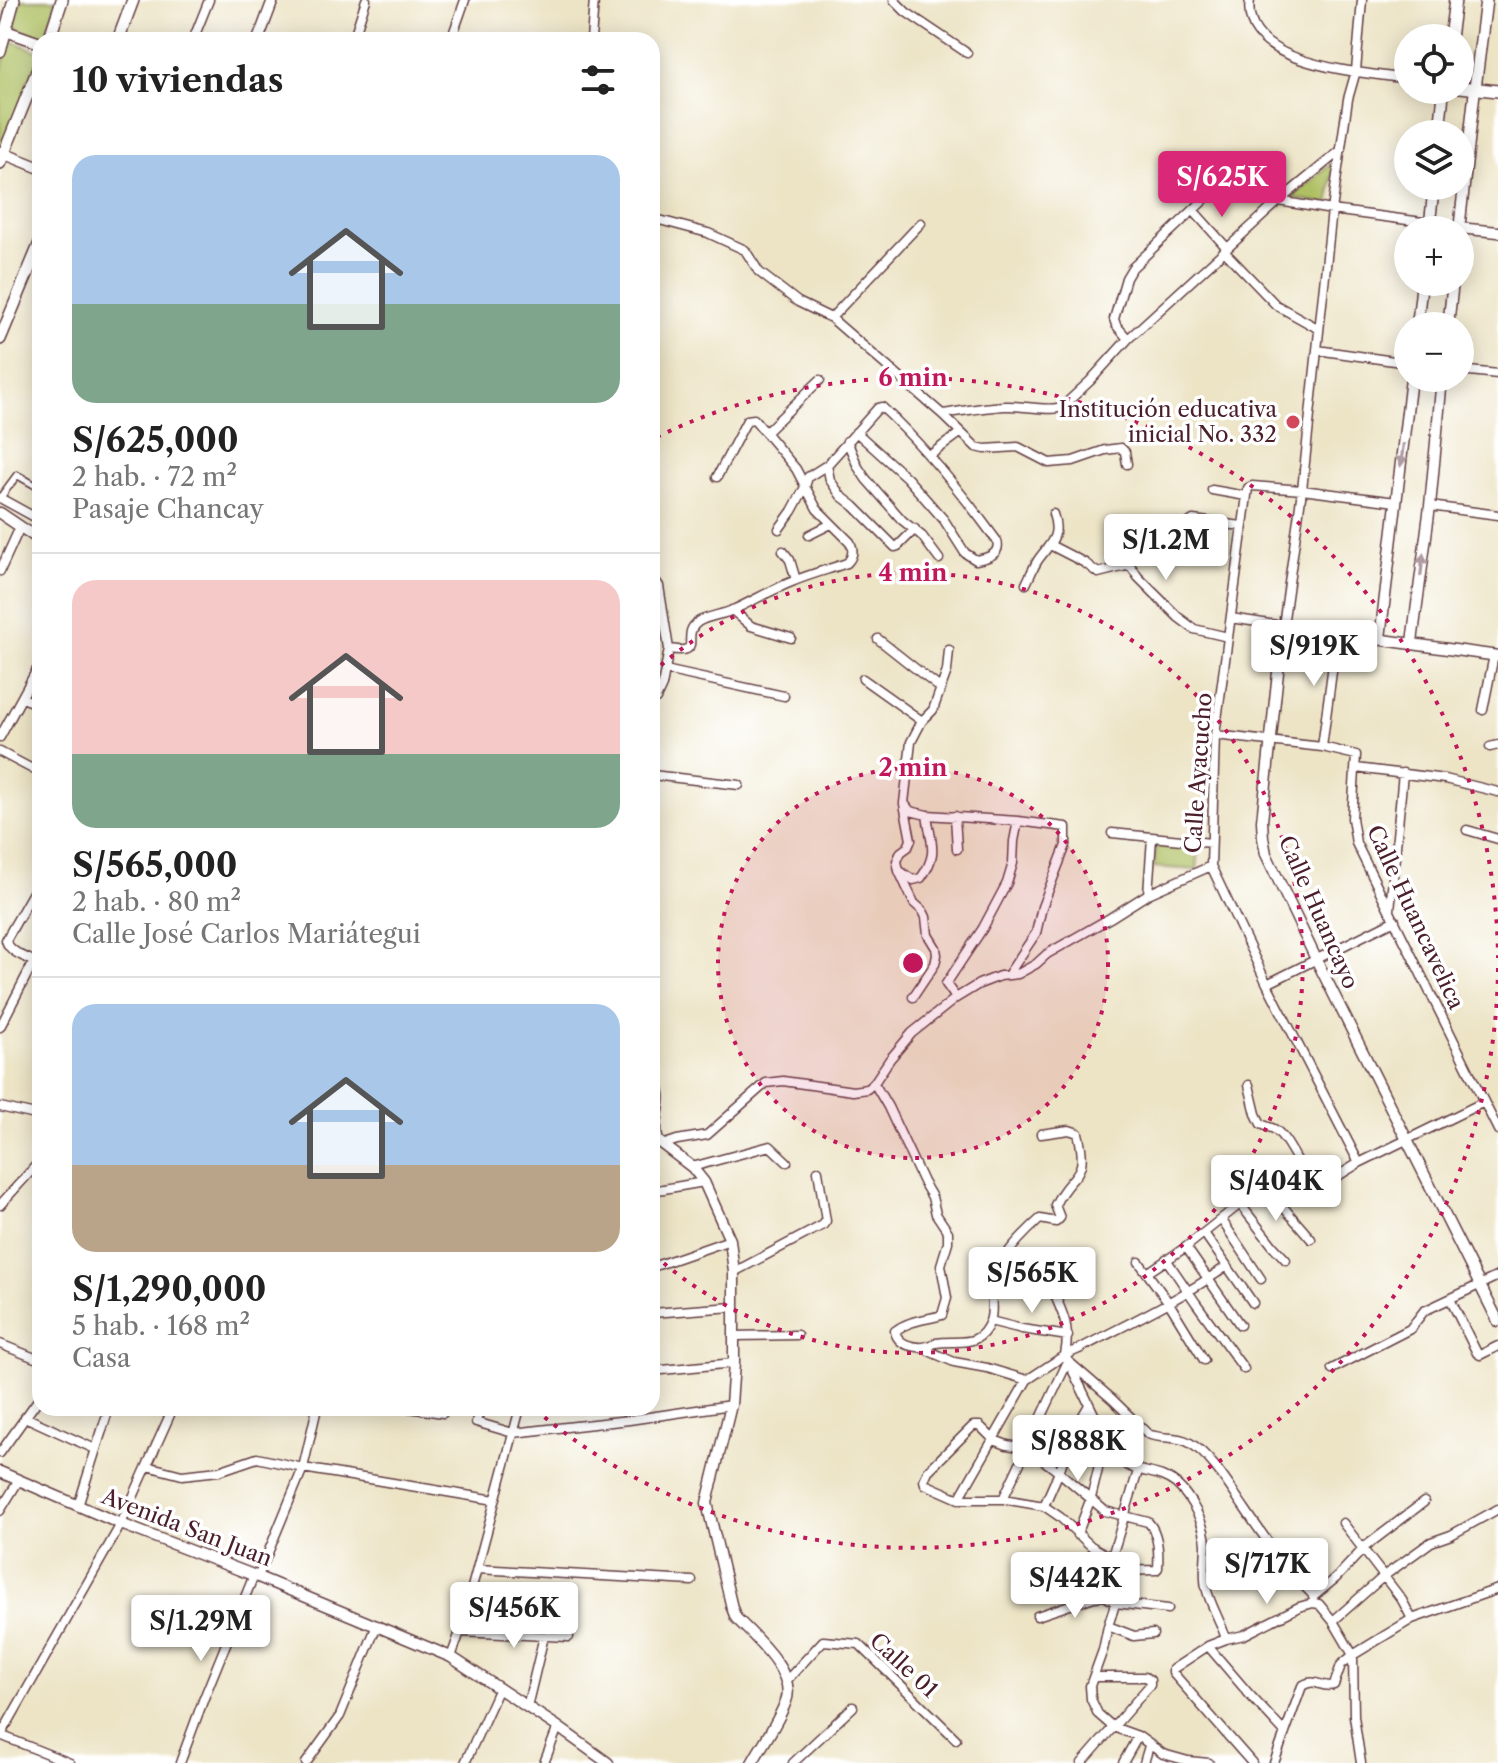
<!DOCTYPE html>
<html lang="es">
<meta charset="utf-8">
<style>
:root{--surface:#fff;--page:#f6f6f6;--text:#222;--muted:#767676;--line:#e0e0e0;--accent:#db2777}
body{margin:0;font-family:"Libre Caslon Text",serif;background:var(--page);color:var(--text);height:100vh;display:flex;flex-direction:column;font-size:30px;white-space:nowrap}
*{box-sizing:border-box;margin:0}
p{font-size:26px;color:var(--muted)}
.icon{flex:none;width:44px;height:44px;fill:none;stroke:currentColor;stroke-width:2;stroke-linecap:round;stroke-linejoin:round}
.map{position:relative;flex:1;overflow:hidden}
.details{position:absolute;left:32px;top:32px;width:628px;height:1384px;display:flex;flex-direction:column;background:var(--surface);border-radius:24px;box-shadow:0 4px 20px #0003}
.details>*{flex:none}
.controls{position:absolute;left:1394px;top:24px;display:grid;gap:16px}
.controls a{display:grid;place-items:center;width:80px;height:80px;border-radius:50%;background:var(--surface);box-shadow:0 4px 20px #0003;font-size:40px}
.price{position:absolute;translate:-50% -68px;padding:0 18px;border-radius:8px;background:#fff;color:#222;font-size:26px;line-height:52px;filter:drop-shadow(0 2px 4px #0008)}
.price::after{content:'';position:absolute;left:50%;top:48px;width:24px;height:18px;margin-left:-12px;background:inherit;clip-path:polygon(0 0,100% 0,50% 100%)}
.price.active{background:var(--accent);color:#fff}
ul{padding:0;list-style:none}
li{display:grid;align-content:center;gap:16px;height:424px;padding:0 40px}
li+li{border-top:2px solid var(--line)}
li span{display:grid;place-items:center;height:248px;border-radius:24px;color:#555}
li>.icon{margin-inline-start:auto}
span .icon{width:144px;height:144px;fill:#fffc;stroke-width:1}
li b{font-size:34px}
h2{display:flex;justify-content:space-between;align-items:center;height:96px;padding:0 40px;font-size:34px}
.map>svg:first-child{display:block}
.green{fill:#afc063;stroke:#7c7047;stroke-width:2}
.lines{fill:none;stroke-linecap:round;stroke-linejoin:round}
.pedestrian-casing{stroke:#623d42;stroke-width:9}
.minor-casing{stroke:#623d42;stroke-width:11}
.tertiary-casing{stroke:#623d42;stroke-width:13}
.secondary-casing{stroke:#623d42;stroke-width:14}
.pedestrian{stroke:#fff;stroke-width:6}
.minor{stroke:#fff;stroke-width:8}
.tertiary{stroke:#fff;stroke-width:10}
.secondary{stroke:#fff;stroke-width:11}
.oneway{fill:#ae9aa0}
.ring{fill:none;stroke:#c2185b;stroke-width:4;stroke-dasharray:4 8}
.poi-dot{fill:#d1495b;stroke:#fff;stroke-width:3}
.labels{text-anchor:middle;stroke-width:7;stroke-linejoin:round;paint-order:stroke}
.poi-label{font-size:22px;fill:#4a1f2b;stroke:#fff;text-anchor:end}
.street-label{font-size:22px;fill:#4a1f2b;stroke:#fff}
.centre{fill:#c2185b;stroke:#fff;stroke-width:4}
.ring-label{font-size:24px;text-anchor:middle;font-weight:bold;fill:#c2185b;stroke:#fff;stroke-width:7;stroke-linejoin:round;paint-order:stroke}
</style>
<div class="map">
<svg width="1498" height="1763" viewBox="0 0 1498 1763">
<rect width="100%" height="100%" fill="#fff"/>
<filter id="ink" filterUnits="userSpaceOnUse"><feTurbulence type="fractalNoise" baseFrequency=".0125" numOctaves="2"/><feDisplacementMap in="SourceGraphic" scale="16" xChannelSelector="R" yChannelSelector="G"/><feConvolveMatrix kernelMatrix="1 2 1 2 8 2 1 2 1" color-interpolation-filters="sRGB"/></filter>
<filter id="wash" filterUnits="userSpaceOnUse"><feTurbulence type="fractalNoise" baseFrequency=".006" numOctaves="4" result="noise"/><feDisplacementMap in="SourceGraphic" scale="32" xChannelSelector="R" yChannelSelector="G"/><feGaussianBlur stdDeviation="1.8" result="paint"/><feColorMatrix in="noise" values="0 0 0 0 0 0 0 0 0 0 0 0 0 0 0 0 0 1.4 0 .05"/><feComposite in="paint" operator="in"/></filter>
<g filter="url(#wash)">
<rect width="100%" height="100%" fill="#ede4c6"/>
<path class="green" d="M 20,0 L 57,0 L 44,40 L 14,27 Z
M 9,40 L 40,52 L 40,55 L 4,150 L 0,150 L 0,76 Z
M 1334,161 L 1329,204 L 1292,198 Z
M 1156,844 L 1199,848 L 1197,870 L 1154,867 Z"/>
</g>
<g filter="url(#ink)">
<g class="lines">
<g class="pedestrian-casing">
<path id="pedestrian" d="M 0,498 L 17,475 L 40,488"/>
</g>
<g class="minor-casing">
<path id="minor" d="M 894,0 L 906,12 L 967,53
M 1250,0 C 1239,67 1365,72 1408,79
M 193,40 L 209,0
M 353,40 L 366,0
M 451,40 L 465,0
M 591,40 L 594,0
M 1279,201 L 1332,210 L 1430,223
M 1193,210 L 1227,248
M 652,218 L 708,233 L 745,250 L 759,272 L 798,302 L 831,318 L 942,414 C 963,411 984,407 1005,406 C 1022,405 1048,412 1062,407 L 1090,381 L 1128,339 L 1279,201 L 1341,150
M 1224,251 L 1276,305 L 1319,329
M 831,318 L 921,223
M 1128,339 L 1116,325 L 1114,319 L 1126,278 L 1132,268 L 1206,198 L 1252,158
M 1317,350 L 1408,363
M 1460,370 L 1498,374
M 942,414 L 976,447 L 985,449 L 1018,447 L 1049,463 L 1073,461 L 1105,450 L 1121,448 L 1125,452 L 1127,464
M 766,432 L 820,380
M 847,441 L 858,467 L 866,479 L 902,520 L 922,536 L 939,559
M 929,456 L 960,433
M 827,465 L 830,480 L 841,496 L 854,506 L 895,547 L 898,546 L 915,529
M 1212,490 L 1246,496
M 0,498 L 40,520
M 1430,506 L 1498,515
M 1112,526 L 1125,547 L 1130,565 L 1138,577 L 1178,617 L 1194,629 L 1228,637
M 779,529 L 792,511 L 805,487 L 808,477 L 827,465 L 878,408 L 882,407 C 925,447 962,493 997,541 C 1001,554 988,558 976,560 L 965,553 L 944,520 L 907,478 L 856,432
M 809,535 L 831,524
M 1050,545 L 1085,563 L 1098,573 L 1130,565
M 1125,547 L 1185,548 L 1189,523 L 1193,520 L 1242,526
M 783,551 L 790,560 L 796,580
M 0,571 L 20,527
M 652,576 L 659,586 L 669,649 L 662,686 L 656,699
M 1026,584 C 1030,576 1033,568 1038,560 C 1050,543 1061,537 1053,514
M 732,610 L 751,626 L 791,638
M 1231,618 L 1283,626 L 1302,490 L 1332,210 L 1348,99 L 1356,71 L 1362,0
M 878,639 L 940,688
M 669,649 C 706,655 679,635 698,622 C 707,616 722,615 733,610 C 753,601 773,589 794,581 C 811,574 830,569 847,563 C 853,557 854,550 850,542 L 817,509 L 796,469 L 754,419 L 747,420 L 717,477
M 949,650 L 947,671 L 933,710 L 922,721 L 911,742 L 904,803 L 910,811 L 927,815 L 1018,821 L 1066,827 L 1066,845 L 1042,907 L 1036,933 L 1008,975
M 665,670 L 784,696
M 863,679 L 922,721
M 22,697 L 40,707
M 1483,710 L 1494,655
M 1215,735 L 1322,747 L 1356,755 L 1352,818 L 1356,843 L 1498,1130
M 0,737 L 40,664
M 1322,747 L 1337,634
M 1490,747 L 1498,745
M 0,752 L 40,773
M 1356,768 L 1445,779 L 1498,792
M 652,775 L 739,785
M 904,804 L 911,840 L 908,847 L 901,852 L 897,861 L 899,871 L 914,903 L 923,911 L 926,917 L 928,935 L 936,948 L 937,955 L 935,964 L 913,997
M 955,816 L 957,849
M 1467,830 L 1498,839
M 1112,833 L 1211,843
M 900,871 L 913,880 L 921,878 C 939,853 931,844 927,815
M 40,880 L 6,940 C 9,953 28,958 40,964
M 1148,894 L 1152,838
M 1390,910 L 1403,773
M 1267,984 L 1395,920
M 956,998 L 946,984 L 983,928 L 1007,883 L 1013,863 L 1014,841 L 1018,821
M 0,1027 L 34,961
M 874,1083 L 888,1107 L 923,1182 L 932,1197 L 936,1214 L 948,1232 L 948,1242 L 941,1265 L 947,1298 L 942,1315 C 926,1320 909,1320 895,1331 C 897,1342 907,1346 918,1347 C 925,1348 929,1345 936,1343 C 957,1339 979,1350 990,1321 C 995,1308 988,1291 993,1278 C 1002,1256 1022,1235 1040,1219 L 1056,1222 L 1060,1218 L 1055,1205 C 1071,1170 1090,1181 1078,1133 L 1069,1130 L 1041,1134
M 1249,1085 L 1256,1114 L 1261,1124 C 1265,1126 1270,1127 1274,1129 C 1289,1138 1299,1170 1314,1185 L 1323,1185 L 1359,1163 L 1484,1102
M 0,1107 L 40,1116
M 662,1145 L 677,1140 L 707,1135 L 766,1083 L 783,1081 L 853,1091 L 867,1089 L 874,1083 L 890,1059 L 912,1033 L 956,998 L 979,984 L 1000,976 L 1018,974 L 1036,964 L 1047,954 L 1110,918 L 1148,894 L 1211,866
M 1359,1163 L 1267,984 L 1211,866 L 1215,735 L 1248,488 L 1252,486 L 1302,490 L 1396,502
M 692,1167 L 770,1146 L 787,1162
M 1268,1185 L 1285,1209 L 1311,1239
M 652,1191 L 704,1182
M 1240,1204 L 1273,1246 L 1286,1260
M 0,1205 L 40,1161
M 1221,1219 L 1261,1279
M 1204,1233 L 1253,1303
M 1186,1247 L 1240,1325
M 1166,1259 L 1196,1303 L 1244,1369
M 1139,1262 L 1169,1303 L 1204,1360
M 652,1267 L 730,1240
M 734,1272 L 823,1225 L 826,1221 L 818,1171
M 1147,1273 L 1186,1247 L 1250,1196 L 1297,1162
M 1051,1286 C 1062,1314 1071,1323 1065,1355 L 1115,1457 C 1136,1476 1156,1468 1176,1484 C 1191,1497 1205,1524 1206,1544 C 1206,1558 1203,1574 1206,1587 C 1210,1605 1221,1621 1226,1639
M 1450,1299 L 1477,1353 L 1480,1355 L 1498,1346
M 652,1313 L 733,1307
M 990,1321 L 1022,1329 L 1068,1336
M 733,1336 L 797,1335
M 0,1344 L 40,1360
M 922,1348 L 954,1362 L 987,1368 L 1027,1380
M 1332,1369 L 1410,1329 L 1424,1311 L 1498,1276
M 652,1371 L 734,1363
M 409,1408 L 443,1413
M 480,1408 L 476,1422 L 513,1433 L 629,1420 L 731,1405
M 25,1417 L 95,1449
M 0,1453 L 40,1397
M 147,1466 L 182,1475 L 219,1471 L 257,1458 L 303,1468 L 495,1500
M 959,1499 L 1027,1380 L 1065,1355 L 1079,1349 C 1129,1323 1181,1299 1227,1266
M 1003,1499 L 1068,1361 L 1112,1399 L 1148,1434 C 1162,1440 1177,1435 1190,1443 C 1211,1455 1231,1489 1245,1509 C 1266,1540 1287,1570 1314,1596
M 78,1506 L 109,1408
M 1044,1506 L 1059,1472 L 1073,1432 L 1089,1405
M 0,1511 L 19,1480
M 1343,1523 L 1402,1600 L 1412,1619
M 1077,1535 L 1091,1498 L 1100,1461 L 1110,1449
M 1110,1557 L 1113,1553 L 1138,1471
M 477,1569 L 692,1581
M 1119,1571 L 1156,1570 L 1158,1568 C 1159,1553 1159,1533 1148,1522 L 1105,1511 L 1059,1472 L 1027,1448 L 1007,1445 L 994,1440 L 980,1426 L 973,1426 L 928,1471 L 924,1480 L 925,1484 L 959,1499 L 1003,1499 L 1044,1506 L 1060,1517 L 1091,1546 L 1110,1557 L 1116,1564 L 1119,1571 L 1119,1592 L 1108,1626 L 1103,1650 L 1090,1686 L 1091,1699 L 1098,1714 L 1113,1727 L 1138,1736 L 1163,1754 L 1188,1761 L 1209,1763
M 258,1577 L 303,1468 L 317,1408
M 1313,1597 L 1336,1578 L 1366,1546 L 1424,1502
M 1037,1616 L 1094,1597 L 1105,1596 L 1116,1603 L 1168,1609
M 1333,1621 L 1384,1576 L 1431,1542 L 1451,1535 L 1498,1509
M 1108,1626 L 1134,1636 L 1153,1634
M 460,1632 L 569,1637
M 1208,1646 L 1249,1694 L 1285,1733
M 1353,1655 L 1354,1716 L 1361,1763
M 451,1657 L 460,1632 L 520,1408
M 787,1680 L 823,1641 L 859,1644 L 956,1739
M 527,1707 L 544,1636
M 0,1735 L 70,1763
M 1,1735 L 121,1524 L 173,1408
M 180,1763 L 204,1698 L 254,1575
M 306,1763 L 340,1716 L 377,1625
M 465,1763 L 499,1688
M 544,1763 L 558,1727
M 793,1763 L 853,1707
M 1082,1763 L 1150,1685 L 1150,1680 L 1145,1677 L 1094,1677
M 1123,1763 L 1138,1736
M 1144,1763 L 1149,1746
M 1252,1763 L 1173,1673 L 1173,1669 L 1208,1646 L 1226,1639 L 1244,1635 L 1299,1607 L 1313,1603 L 1319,1604 L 1333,1621 L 1353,1655
M 1274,1763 L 1302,1686 C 1316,1677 1321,1689 1334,1685 L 1341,1665 L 1353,1655 L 1412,1619 L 1498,1589"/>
</g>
<g class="tertiary-casing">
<path id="tertiary" d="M 6,31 L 40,43
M 258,40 L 273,0
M 1439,134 L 1444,90
M 0,152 L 40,168
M 1459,228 L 1498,232
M 1429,230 L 1434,186
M 1459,230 L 1475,88
M 1417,326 L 1422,282
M 1448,326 L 1453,282
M 0,513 L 40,540
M 1380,638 L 1411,378
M 1412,642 L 1430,506 L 1442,378
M 1498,656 L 1283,626 L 1262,821 L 1263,838 L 1266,854 L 1316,959 L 1498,1321
M 652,1075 C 669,1102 650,1116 658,1141 L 692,1167 L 704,1182 L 730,1240 L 734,1272 L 734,1363 L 731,1405 L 707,1503 L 732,1608 L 736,1618 C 754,1636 797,1674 786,1701 C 778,1723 763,1743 752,1763
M 0,1472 L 121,1524 L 258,1577 L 451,1657 L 558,1727 L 608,1763"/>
</g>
<g class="secondary-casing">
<path id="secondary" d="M 1450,38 L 1455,0
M 49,40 L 62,0
M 118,40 L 133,0
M 0,51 L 14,0
M 1460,87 L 1498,91
M 1475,88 L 1486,0
M 0,163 L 40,64
M 0,339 L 40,243"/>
</g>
<use href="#pedestrian" class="pedestrian"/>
<use href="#minor" class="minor"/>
<use href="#tertiary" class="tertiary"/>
<use href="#secondary" class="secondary"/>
</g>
<defs><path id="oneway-solid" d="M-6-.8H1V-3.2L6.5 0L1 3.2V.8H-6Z" transform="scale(2)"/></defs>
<g class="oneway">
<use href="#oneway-solid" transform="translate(1402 455) rotate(97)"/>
<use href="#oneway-solid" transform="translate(1422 565) rotate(-83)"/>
</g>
</g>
<circle cx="913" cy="963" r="195" fill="#c2185b" fill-opacity=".12"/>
<g class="ring">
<circle cx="913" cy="963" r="195"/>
<path d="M652 673A390 390 0 1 1 652 1253"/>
<path d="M1498 968A585 585 0 0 1 537 1411M657 437A585 585 0 0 1 1498 958"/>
</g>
<circle class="poi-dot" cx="1293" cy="422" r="8"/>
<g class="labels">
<g class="poi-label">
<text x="1277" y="417">Institución educativa<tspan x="1277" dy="25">inicial No. 332</tspan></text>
</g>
<g class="street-label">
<text transform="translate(1198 773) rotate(-86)" y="8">Calle Ayacucho</text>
<text transform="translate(1319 912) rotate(66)" y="8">Calle Huancayo</text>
<text transform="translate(1416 917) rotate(65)" y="8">Calle Huancavelica</text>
<text transform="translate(187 1527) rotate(21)" y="8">Avenida San Juan</text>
<text transform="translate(904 1665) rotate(43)" y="8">Calle 01</text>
</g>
</g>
<circle cx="913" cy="963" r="12" class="centre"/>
<g class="ring-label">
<text x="913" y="386">6 min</text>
<text x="913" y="581">4 min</text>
<text x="913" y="776">2 min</text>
</g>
</svg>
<div class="controls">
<a><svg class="icon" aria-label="locate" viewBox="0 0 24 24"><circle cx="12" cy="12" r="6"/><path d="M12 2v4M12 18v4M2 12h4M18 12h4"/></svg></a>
<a><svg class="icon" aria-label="layers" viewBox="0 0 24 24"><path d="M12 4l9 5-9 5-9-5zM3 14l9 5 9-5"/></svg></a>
<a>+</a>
<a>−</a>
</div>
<b class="price active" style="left:1222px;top:219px">S/625K</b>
<b class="price" style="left:1166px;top:582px">S/1.2M</b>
<b class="price" style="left:1314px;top:688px">S/919K</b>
<b class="price" style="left:1276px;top:1223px">S/404K</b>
<b class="price" style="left:1032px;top:1315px">S/565K</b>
<b class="price" style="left:1078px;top:1483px">S/888K</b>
<b class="price" style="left:1267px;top:1606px">S/717K</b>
<b class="price" style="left:1075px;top:1620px">S/442K</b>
<b class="price" style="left:514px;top:1650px">S/456K</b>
<b class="price" style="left:201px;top:1663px">S/1.29M</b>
<section class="details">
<h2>10 viviendas<svg class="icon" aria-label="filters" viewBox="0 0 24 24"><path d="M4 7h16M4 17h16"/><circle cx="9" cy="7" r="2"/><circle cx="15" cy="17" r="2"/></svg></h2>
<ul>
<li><span style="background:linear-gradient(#a9c7e8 60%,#7fa58c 0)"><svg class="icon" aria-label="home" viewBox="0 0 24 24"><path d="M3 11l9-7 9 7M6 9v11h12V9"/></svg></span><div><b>S/625,000</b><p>2 hab. · 72 m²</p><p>Pasaje Chancay</p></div></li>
<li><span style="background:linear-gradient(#f6c9c9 70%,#7fa58c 0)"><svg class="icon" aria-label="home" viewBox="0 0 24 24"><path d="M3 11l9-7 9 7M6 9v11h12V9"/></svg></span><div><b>S/565,000</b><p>2 hab. · 80 m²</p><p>Calle José Carlos Mariátegui</p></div></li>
<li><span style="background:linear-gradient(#a9c7e8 65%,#b9a48a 0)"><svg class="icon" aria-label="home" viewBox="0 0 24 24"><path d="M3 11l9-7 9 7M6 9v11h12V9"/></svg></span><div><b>S/1,290,000</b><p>5 hab. · 168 m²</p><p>Casa</p></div></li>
</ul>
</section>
</div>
